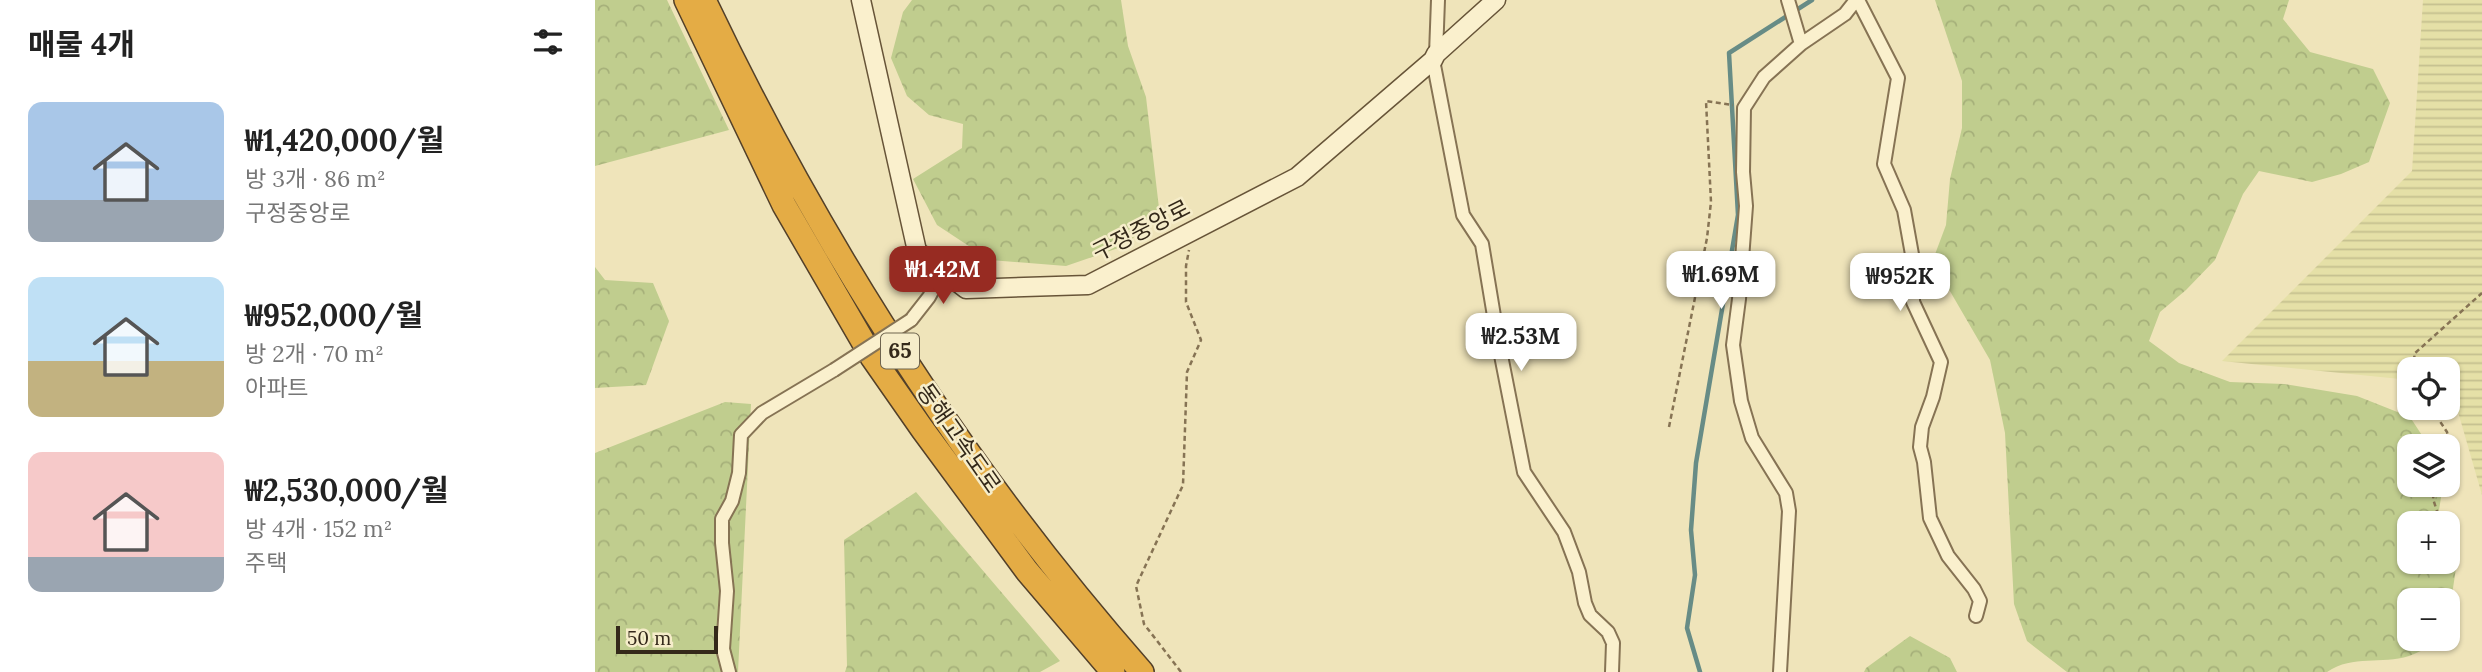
<!DOCTYPE html>
<html lang="ko">
<meta charset="utf-8">
<style>
:root{--surface:#fff;--page:#f6f6f6;--text:#222;--muted:#767676;--accent:#972b22}
body{margin:0;font-family:Lora,"Noto Sans KR",serif;background:var(--page);color:var(--text);height:100vh;display:flex;flex-direction:column;font-size:26px;white-space:nowrap}
*{box-sizing:border-box;margin:0}
p{font-size:23px;color:var(--muted)}
.icon{flex:none;width:38px;height:38px;fill:none;stroke:currentColor;stroke-width:2;stroke-linecap:round;stroke-linejoin:round}
.map{position:relative;flex:1;overflow:hidden}
.drawer{display:flex;flex-direction:column;background:var(--surface);width:595px}
.drawer>*{flex:none}
.fabs{position:absolute;left:1802px;top:357px;display:grid;gap:14px}
.fabs a{display:grid;place-items:center;width:63px;height:63px;border-radius:14px;background:var(--surface);box-shadow:0 2px 5px #0004;font-size:35px}
.scale{position:absolute;left:21px;bottom:18px;width:102px;box-sizing:border-box;padding-left:7px;border:4px solid #34291a;border-top:0;font-size:19px;line-height:24px;white-space:nowrap;color:#34291a;-webkit-text-stroke:5px #f6edca;paint-order:stroke}
.price{position:absolute;translate:-50% -60px;padding:0 16px;border-radius:14px;background:#fff;color:#222;font-size:23px;line-height:46px;filter:drop-shadow(0 2px 4px #0008)}
.price::after{content:'';position:absolute;left:50%;top:42px;width:21px;height:16px;margin-left:-10px;background:inherit;clip-path:polygon(0 0,100% 0,50% 100%)}
.price.on{background:var(--accent);color:#fff}
ul{padding:0;list-style:none}
li{display:flex;align-items:center;gap:21px;height:175px;padding:0 28px}
li span{display:grid;place-items:center;flex:none;width:196px;height:140px;border-radius:14px;color:#555}
li>.icon{margin-inline-start:auto}
span .icon{width:84px;height:84px;fill:#fffc;stroke-width:1}
li b{font-size:30px}
h2{display:flex;justify-content:space-between;align-items:center;height:84px;padding:0 28px;font-size:30px}
main{display:flex;flex:1;min-height:0}
.map>svg:first-child{display:block}
.farmland{fill:url(#farmland-rules)}
.forest{fill:url(#forest-crowns)}
.lines{fill:none;stroke-linecap:round;stroke-linejoin:round}
.stream{stroke:#678c86;stroke-width:4.5}
.street-casing{stroke:#867354;stroke-width:16}
.secondary-casing{stroke:#675438;stroke-width:21}
.highway-casing{stroke:#534029;stroke-width:26}
.path{stroke:#867354;stroke-width:2.5;stroke-dasharray:5 3.5;stroke-linecap:butt}
.street{stroke:#faf0cd;stroke-width:12}
.secondary{stroke:#faf0cd;stroke-width:18}
.highway{stroke:#e4ac45;stroke-width:23}
.street-bridge-casing{stroke:#867354;stroke-width:16;stroke-linecap:butt}
.street-bridge{stroke:#faf0cd;stroke-width:12}
.labels{text-anchor:middle;stroke-width:5;stroke-linejoin:round;paint-order:stroke}
.shield{fill:#f6edca;stroke:#6e644f;stroke-width:2}
.shield-label{font-size:21px;font-weight:bold;fill:#34291a}
.street-label{font-size:23px;fill:#34291a;stroke:#f6edca}
</style>
<main>
<section class="drawer">
<h2>매물 4개<svg class="icon" aria-label="filters" viewBox="0 0 24 24"><path d="M4 7h16M4 17h16"/><circle cx="9" cy="7" r="2"/><circle cx="15" cy="17" r="2"/></svg></h2>
<ul>
<li><span style="background:linear-gradient(#a9c7e8 70%,#9aa5b1 0)"><svg class="icon" aria-label="home" viewBox="0 0 24 24"><path d="M3 11l9-7 9 7M6 9v11h12V9"/></svg></span><div><b>₩1,420,000/월</b><p>방 3개 · 86 m²</p><p>구정중앙로</p></div></li>
<li><span style="background:linear-gradient(#bfe0f5 60%,#c2b280 0)"><svg class="icon" aria-label="home" viewBox="0 0 24 24"><path d="M3 11l9-7 9 7M6 9v11h12V9"/></svg></span><div><b>₩952,000/월</b><p>방 2개 · 70 m²</p><p>아파트</p></div></li>
<li><span style="background:linear-gradient(#f6c9c9 75%,#9aa5b1 0)"><svg class="icon" aria-label="home" viewBox="0 0 24 24"><path d="M3 11l9-7 9 7M6 9v11h12V9"/></svg></span><div><b>₩2,530,000/월</b><p>방 4개 · 152 m²</p><p>주택</p></div></li>
</ul>
</section>
<div class="map">
<svg width="1887" height="672" viewBox="0 0 1887 672">
<defs>
<pattern id="farmland-rules" width="6" height="5" patternUnits="userSpaceOnUse" patternTransform="scale(1.75)"><rect width="6" height="5" fill="#e5e0a7"/><path d="M0 2.5h6" fill="none" stroke="#c5c08f"/></pattern>
<pattern id="forest-crowns" width="20" height="18" patternUnits="userSpaceOnUse" patternTransform="scale(1.75)"><rect width="20" height="18" fill="#c0cd8e"/><path d="M2 6a3 3 0 1 1 6 0M12 15a3 3 0 1 1 6 0" fill="none" stroke="#a6b07a"/></pattern>
</defs>
<rect width="100%" height="100%" fill="#efe4ba"/>
<path class="farmland" d="M 1828,0 L 1887,0 L 1887,495 L 1855,384 L 1853,384 L 1853,369 L 1815,369 L 1815,380 L 1627,361 L 1817,171 Z"/>
<path class="forest" d="M 0,0 L 72,0 L 134,130 L 0,166 Z
M 317,0 L 526,0 L 533,46 L 551,97 L 564,208 L 532,245 L 471,266 L 395,260 L 342,225 L 318,179 L 367,148 L 368,124 L 334,115 L 312,96 L 296,58 L 308,12 Z
M 1340,0 L 1694,0 L 1688,19 L 1715,52 L 1778,69 L 1795,103 L 1774,162 L 1746,174 L 1717,182 L 1664,171 L 1648,194 L 1620,260 L 1591,290 L 1565,312 L 1554,341 L 1584,363 L 1635,382 L 1689,384 L 1762,396 L 1815,417 L 1834,446 L 1815,446 L 1815,485 L 1848,485 L 1842,523 L 1815,523 L 1815,562 L 1853,562 L 1853,551 L 1861,568 L 1853,622 L 1853,600 L 1815,600 L 1815,639 L 1849,639 C 1838,644 1826,652 1814,656 C 1786,665 1759,654 1732,672 L 1472,672 L 1432,641 L 1419,604 L 1410,433 L 1395,360 L 1352,286 L 1339,257 L 1351,225 L 1355,179 L 1367,128 L 1367,81 Z
M 0,267 L 10,280 L 58,283 L 74,321 L 51,385 L 0,388 Z
M 130,402 L 156,404 L 143,672 L 0,672 L 0,453 Z
M 321,492 L 465,661 L 445,672 L 250,672 L 252,666 L 249,540 Z
M 1315,636 L 1355,658 L 1362,672 L 1269,672 L 1271,668 Z"/>
<g class="lines">
<path class="stream" d="M 1105,672 L 1092,628 L 1100,575 L 1096,530 L 1101,463 L 1143,215 L 1134,53 L 1217,0"/>
<g class="street-casing">
<path id="street" d="M 1193,0 L 1206,44
M 1263,0 L 1303,78 L 1289,164 L 1309,210 L 1318,260 L 1318,302 L 1346,362 L 1338,397 L 1327,427 L 1325,447 L 1329,462 L 1335,518 L 1353,556 L 1379,589 L 1385,601 L 1381,616
M 841,54 L 843,0
M 838,60 L 868,215 L 887,244 L 903,340 L 929,472 L 969,532 L 984,572 L 990,603 L 995,615 L 1013,632 L 1018,643 L 1017,672
M 316,320 L 334,297 L 348,271
M 134,672 L 128,649 L 132,591 L 127,543 L 127,519 L 137,501 L 144,473 L 146,435 L 167,413 L 239,370
M 1185,672 L 1194,511 L 1191,493 L 1157,438 L 1146,401 L 1138,345 L 1144,299 L 1151,206 L 1148,172 L 1149,108 L 1169,77 L 1206,44 L 1250,14 L 1261,0"/>
</g>
<g class="secondary-casing">
<path id="secondary" d="M 266,0 L 322,251 L 371,289 L 493,285 L 702,177 L 838,60 L 841,54 L 901,0"/>
</g>
<g class="highway-casing">
<path id="highway" d="M 91,0 L 189,205 L 277,357 L 328,430 L 432,571 L 518,672
M 109,0 C 224,242 370,471 547,672"/>
</g>
<path class="path" d="M 1821,369 L 1819,354 L 1887,293
M 1836,408 L 1852,432 L 1856,448 L 1853,453
M 1074,427 L 1112,238 L 1116,202 L 1111,101 L 1138,105
M 1840,485 L 1838,499 L 1846,523
M 586,672 L 549,624 L 541,586 L 588,485 L 592,372 L 606,340 L 591,302 L 591,266 L 594,250"/>
<use href="#street" class="street"/>
<use href="#secondary" class="secondary"/>
<use href="#highway" class="highway"/>
<g class="street-bridge-casing">
<path id="street-bridge" d="M 239,370 L 316,320"/>
</g>
<use href="#street-bridge" class="street-bridge"/>
</g>
<g class="labels">
<rect class="shield" x="286" y="333.5" width="38" height="35" rx="5"/>
<g class="shield-label">
<text x="305" y="358">65</text>
</g>
<g class="street-label">
<text transform="translate(546 230) rotate(-27)" y="8">구정중앙로</text>
<text transform="translate(364 438) rotate(55)" y="8">동해고속도로</text>
</g>
</g>
</svg>
<div class="fabs">
<a><svg class="icon" aria-label="locate" viewBox="0 0 24 24"><circle cx="12" cy="12" r="6"/><path d="M12 2v4M12 18v4M2 12h4M18 12h4"/></svg></a>
<a><svg class="icon" aria-label="layers" viewBox="0 0 24 24"><path d="M12 4l9 5-9 5-9-5zM3 14l9 5 9-5"/></svg></a>
<a>+</a>
<a>−</a>
</div>
<div class="scale">50 m</div>
<b class="price on" style="left:348px;top:306px">₩1.42M</b>
<b class="price" style="left:1126px;top:311px">₩1.69M</b>
<b class="price" style="left:1305px;top:313px">₩952K</b>
<b class="price" style="left:926px;top:373px">₩2.53M</b>
</div>
</main>
